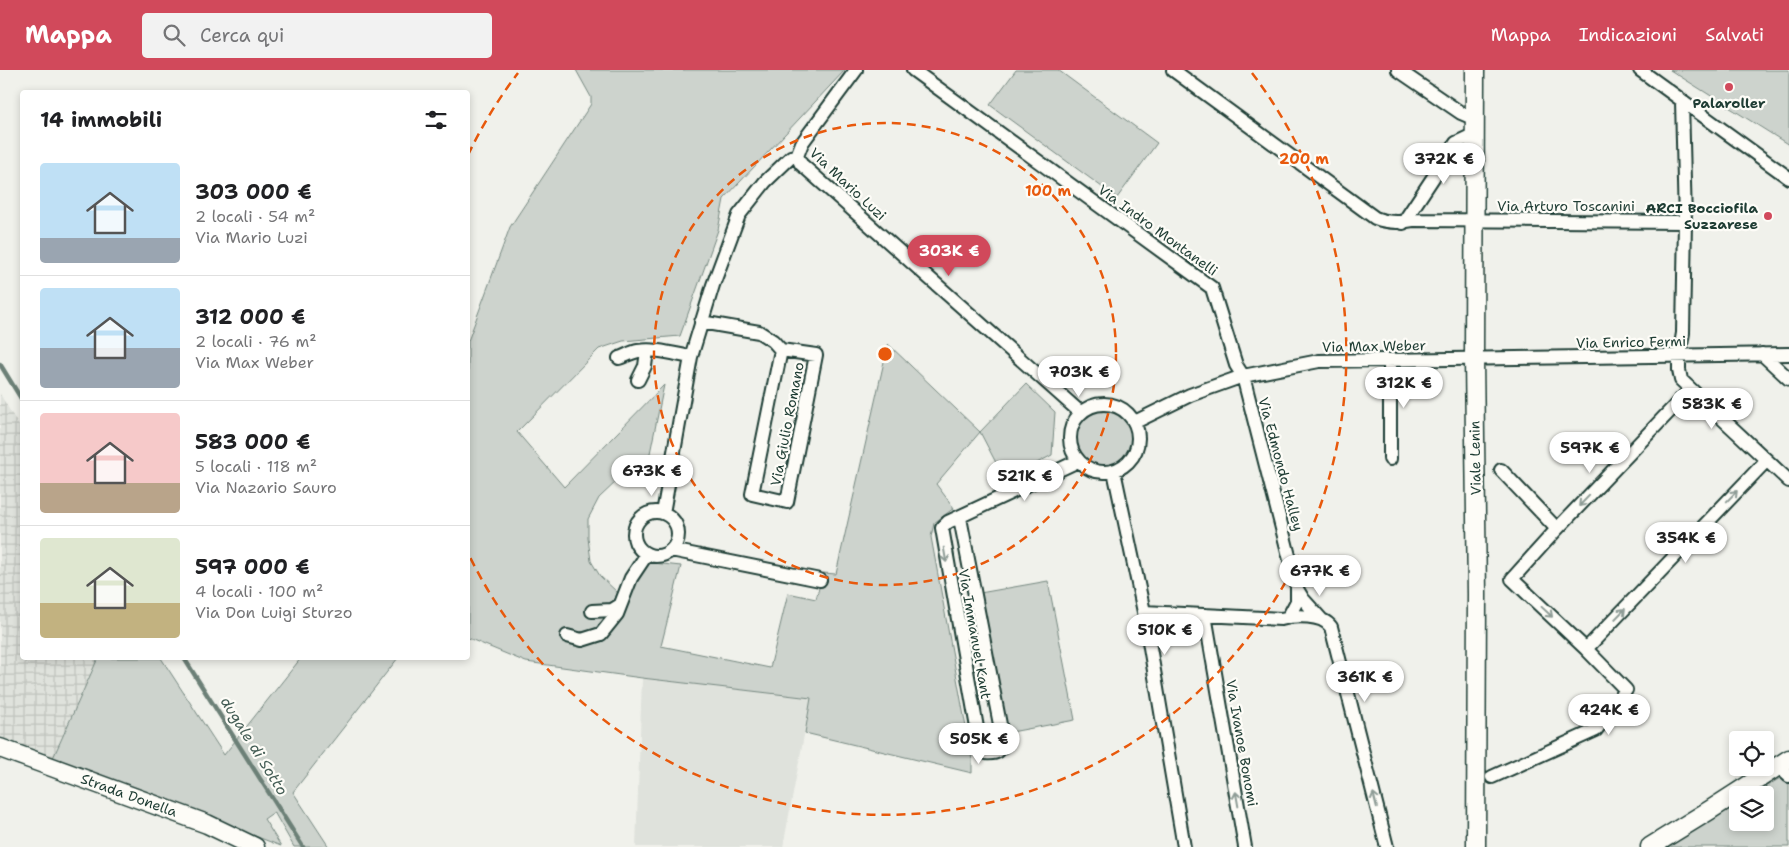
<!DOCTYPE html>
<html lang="it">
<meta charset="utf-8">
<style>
:root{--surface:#fff;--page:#f2f2f2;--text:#202124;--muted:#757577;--line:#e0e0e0;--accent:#d1495b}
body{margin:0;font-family:"Shantell Sans",sans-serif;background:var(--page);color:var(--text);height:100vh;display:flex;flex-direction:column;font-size:19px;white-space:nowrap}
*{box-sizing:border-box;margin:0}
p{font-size:16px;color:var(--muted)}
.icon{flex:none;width:28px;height:28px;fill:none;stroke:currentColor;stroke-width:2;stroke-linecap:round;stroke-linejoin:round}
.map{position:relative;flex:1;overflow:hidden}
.panel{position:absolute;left:20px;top:20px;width:450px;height:570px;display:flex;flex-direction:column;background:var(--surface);border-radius:5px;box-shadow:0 2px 8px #0003}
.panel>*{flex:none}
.tools{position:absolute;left:1729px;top:661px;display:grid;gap:10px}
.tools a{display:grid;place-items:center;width:45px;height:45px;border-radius:5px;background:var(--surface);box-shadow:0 2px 8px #0003;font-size:25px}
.price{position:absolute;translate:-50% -42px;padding:0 11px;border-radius:18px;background:#fff;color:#222;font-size:16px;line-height:32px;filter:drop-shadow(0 1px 2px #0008)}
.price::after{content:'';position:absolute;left:50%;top:30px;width:15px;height:11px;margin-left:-8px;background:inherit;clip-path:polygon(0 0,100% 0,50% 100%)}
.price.on{background:var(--accent);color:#fff}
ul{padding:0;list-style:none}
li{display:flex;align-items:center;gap:15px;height:125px;padding:0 20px}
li+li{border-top:1px solid var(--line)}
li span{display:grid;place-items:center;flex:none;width:140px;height:100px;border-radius:5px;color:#555}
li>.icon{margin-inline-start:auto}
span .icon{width:60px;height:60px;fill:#fffc;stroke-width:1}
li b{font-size:21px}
h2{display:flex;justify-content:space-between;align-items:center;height:60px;padding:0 20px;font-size:21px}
header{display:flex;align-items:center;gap:30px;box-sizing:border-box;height:70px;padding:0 25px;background:var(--accent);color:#fff}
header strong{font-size:24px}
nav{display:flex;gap:28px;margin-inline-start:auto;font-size:18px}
.search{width:350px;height:45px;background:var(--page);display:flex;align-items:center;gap:12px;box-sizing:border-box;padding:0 18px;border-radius:5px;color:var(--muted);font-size:19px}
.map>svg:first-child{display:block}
.built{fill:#dfe2dc}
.industrial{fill:url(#industrial-grid)}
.grass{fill:#cdd3cd;stroke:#768880}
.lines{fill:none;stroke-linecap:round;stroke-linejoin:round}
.stream{stroke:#6c8077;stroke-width:4.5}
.street-casing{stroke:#1f3d34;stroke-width:16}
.secondary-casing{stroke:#1f3d34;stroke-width:21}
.street{stroke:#fdfcf7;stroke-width:12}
.secondary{stroke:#fdfcf7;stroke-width:18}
.oneway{stroke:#8e9c96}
.ring{fill:none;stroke:#e8590c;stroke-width:2.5;stroke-dasharray:9 6}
.poi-dot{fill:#d1495b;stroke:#fdfcf7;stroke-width:2}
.labels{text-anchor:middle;stroke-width:4.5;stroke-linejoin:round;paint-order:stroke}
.poi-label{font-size:14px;font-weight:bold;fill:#1f3d34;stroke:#fdfcf7}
.street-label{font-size:14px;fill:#1f3d34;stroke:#fdfcf7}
.water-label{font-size:15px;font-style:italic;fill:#455e56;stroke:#fdfcf7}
.centre{fill:#e8590c;stroke:#fdfcf7;stroke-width:2.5}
.ring-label{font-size:15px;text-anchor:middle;font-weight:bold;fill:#e8590c;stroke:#fdfcf7;stroke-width:4.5;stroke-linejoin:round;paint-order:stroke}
</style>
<header>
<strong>Mappa</strong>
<div class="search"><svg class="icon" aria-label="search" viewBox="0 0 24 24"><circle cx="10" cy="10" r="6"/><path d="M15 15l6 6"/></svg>Cerca qui</div>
<nav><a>Mappa</a><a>Indicazioni</a><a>Salvati</a></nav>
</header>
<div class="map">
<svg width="1789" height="777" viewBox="0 0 1789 777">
<defs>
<pattern id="industrial-grid" width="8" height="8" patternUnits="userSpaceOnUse" patternTransform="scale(1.25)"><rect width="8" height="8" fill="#dfe2dc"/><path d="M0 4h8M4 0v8" fill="none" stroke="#bfc3bd"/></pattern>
</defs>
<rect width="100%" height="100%" fill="#f0f1eb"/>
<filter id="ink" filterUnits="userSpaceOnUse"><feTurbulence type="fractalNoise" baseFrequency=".02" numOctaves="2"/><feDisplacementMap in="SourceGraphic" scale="10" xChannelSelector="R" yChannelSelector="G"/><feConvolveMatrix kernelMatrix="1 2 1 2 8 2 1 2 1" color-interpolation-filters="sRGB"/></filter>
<g filter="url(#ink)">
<path class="built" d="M 642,608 L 811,628 L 783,777 L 636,777 Z"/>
<path class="industrial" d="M 0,324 L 22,361 L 22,588 L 98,588 L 53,688 L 0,668 Z"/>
<path class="grass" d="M 576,0 L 845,0 L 724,129 L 718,160 L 680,266 L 623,271 L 599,279 L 517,362 L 564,417 L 664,315 L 648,393 L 618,410 L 599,428 L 588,449 L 588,468 L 591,491 L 600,506 L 618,523 L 636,489 L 653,493 L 681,496 L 661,576 L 770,598 L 788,523 L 816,529 L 823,503 L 836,504 L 888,274 L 980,362 L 1026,314 L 1055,342 L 1052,385 L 1005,410 L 980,362 L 936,414 L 954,438 L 934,453 L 931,467 L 972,690 L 972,703 L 805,663 L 811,628 L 642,608 L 526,592 L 468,568 L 468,271 L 510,157 L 591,34 L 591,27 Z
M 1016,0 L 1058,0 L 1157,73 L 1117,128 L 990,35 Z
M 1670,0 L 1789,0 L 1789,75 Z
M1075 367a29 29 0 1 1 58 0a29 29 0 1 1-58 0Z
M 1048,511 L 1075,650 L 1006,663 L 980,523 Z
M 98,588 L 161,588 L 224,685 L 301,588 L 398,588 L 293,722 L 329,777 L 294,777 L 274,742 L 264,749 L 281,776 L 53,688 Z
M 1782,707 L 1789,713 L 1789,777 L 1663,777 L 1737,733 L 1738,752 L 1765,752 L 1765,725 L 1751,725 Z"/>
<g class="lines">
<path class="stream" d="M 0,294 L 22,330
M 184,588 L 303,777"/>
<g class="street-casing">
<path id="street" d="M 913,0 L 1212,218 L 1236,295 L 1243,306 L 1297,517 L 1297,531 L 1289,546
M 1173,0 L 1375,148 C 1388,153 1400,153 1414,150 L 1685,152
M 1398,0 L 1461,43 L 1475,49
M 1640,0 L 1789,108
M 1682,31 L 1685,152 L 1683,263 L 1679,287 L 1679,300 L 1681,310 L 1789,411
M 797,86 L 801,94 L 1081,343
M 1403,153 L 1456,73 L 1475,64
M 701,252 L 759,262 L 773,271 L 781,280 L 816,285 L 787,432 L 752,424 L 781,280
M 1762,284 L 1789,309
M 619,288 C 625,286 632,282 638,281 C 655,278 674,284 691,287
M 1390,290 L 1390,389
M 638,310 L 645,296 L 647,281
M1070 368a34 34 0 1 1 68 0a34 34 0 1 1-68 0Z
M 1135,352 L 1190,325 L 1243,306 L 1319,291 L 1789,284
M 1501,400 L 1557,459
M 1114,401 L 1144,542 L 1184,777
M634 464a22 22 0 1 1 44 0a22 22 0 1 1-44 0Z
M 663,443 L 691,287 L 713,215 L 739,145 L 765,112 L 791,87 L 797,86 L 802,73 L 856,0
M 960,448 L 1003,670 C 1003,681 996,684 986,683 L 980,675 L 942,458 L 948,452 L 1078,391
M 671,480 L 820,510
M 1297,519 L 1303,529 L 1321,549
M 592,541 L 612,540 L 620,535
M 1144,542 L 1281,549 C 1295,545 1322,544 1331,557 L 1387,777
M 1205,545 L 1245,777
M 567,566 L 582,570 L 601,564 L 617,544 L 631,508 L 647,484
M 1586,579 L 1766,391
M 1778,696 L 1789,706
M 1492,707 L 1596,660 L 1626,620 L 1586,579 L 1512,509 L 1557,459 L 1690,320"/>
</g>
<g class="secondary-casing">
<path id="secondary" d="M 1475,0 L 1474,289 L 1477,524 L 1476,777
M 0,678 L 207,754 L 255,777
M 1650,777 L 1710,740 L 1789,689"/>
</g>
<use href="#street" class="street"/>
<use href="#secondary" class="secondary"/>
</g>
<defs><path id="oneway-shaft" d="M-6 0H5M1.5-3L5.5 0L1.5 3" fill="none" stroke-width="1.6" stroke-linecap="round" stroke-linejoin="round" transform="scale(1.25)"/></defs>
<g class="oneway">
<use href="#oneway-shaft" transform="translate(1732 426) rotate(-46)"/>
<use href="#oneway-shaft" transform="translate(1584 431) rotate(134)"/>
<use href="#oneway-shaft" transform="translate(945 485) rotate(80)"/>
<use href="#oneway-shaft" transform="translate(1547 542) rotate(43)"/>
<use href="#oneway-shaft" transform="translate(1620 544) rotate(-46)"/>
<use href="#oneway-shaft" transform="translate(1237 729) rotate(-100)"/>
<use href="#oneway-shaft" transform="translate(1375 730) rotate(-104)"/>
</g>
</g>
<g class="ring">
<circle cx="885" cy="284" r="231"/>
<path d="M468 85A462 462 0 0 1 518 3M1252 3A462 462 0 1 1 468 483"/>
</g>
<g class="poi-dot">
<circle cx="1729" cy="17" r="5"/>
<circle cx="1768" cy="146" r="5"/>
</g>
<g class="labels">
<g class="poi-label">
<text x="1729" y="38">Palaroller</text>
<text x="1758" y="143" text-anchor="end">ARCI Bocciofila<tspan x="1758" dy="16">Suzzarese</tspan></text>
</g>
<g class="street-label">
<text transform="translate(848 114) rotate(43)" y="5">Via Mario Luzi</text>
<text x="1566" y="141">Via Arturo Toscanini</text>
<text transform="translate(1158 160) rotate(36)" y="5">Via Indro Montanelli</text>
<text transform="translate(1631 272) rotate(-1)" y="5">Via Enrico Fermi</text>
<text transform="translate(1374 276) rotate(-1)" y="5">Via Max Weber</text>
<text transform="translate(787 354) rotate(-79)" y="5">Via Giulio Romano</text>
<text transform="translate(1475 388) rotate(-91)" y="5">Viale Lenin</text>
<text transform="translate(1281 394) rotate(75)" y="5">Via Edmondo Halley</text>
<text transform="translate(975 564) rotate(80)" y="5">Via Immanuel Kant</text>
<text transform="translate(1242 673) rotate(80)" y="5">Via Ivanoe Bonomi</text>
<text transform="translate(129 725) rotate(20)" y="5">Strada Donella</text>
</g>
<g class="water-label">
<text transform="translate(254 676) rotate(58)" y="5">dugale di Sotto</text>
</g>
</g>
<circle cx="885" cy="284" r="8" class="centre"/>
<g class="ring-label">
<text x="1304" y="94">200 m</text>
<text x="1048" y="126">100 m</text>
</g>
</svg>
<div class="tools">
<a><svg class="icon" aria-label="locate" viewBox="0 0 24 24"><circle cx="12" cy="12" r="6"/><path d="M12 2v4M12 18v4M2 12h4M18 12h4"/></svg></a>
<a><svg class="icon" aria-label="layers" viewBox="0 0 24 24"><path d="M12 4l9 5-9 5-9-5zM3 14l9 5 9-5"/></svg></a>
</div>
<b class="price" style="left:1444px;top:115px">372K €</b>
<b class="price on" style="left:949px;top:207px">303K €</b>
<b class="price" style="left:1079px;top:328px">703K €</b>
<b class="price" style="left:1404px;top:339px">312K €</b>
<b class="price" style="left:1712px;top:360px">583K €</b>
<b class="price" style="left:1590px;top:404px">597K €</b>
<b class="price" style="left:652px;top:427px">673K €</b>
<b class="price" style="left:1025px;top:432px">521K €</b>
<b class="price" style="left:1686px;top:494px">354K €</b>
<b class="price" style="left:1320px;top:527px">677K €</b>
<b class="price" style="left:1165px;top:586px">510K €</b>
<b class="price" style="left:1365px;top:633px">361K €</b>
<b class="price" style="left:1609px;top:666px">424K €</b>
<b class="price" style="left:979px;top:695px">505K €</b>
<section class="panel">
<h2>14 immobili<svg class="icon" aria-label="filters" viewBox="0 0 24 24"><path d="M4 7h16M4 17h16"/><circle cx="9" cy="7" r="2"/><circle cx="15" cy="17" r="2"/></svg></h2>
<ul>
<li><span style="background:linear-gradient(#bfe0f5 75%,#9aa5b1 0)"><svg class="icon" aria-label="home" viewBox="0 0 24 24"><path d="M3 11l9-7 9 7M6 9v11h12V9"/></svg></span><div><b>303 000 €</b><p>2 locali · 54 m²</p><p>Via Mario Luzi</p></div></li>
<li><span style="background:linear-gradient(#bfe0f5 60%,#9aa5b1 0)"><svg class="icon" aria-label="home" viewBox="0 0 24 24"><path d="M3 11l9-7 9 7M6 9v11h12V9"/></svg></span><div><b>312 000 €</b><p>2 locali · 76 m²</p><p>Via Max Weber</p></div></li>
<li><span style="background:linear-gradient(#f6c9c9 70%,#b9a48a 0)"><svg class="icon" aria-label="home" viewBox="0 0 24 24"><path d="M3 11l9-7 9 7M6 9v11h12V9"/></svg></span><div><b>583 000 €</b><p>5 locali · 118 m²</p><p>Via Nazario Sauro</p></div></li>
<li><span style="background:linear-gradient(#dfe7d0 65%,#c2b280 0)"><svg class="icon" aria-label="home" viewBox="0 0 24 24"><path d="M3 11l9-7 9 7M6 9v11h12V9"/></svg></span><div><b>597 000 €</b><p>4 locali · 100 m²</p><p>Via Don Luigi Sturzo</p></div></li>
</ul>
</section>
</div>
